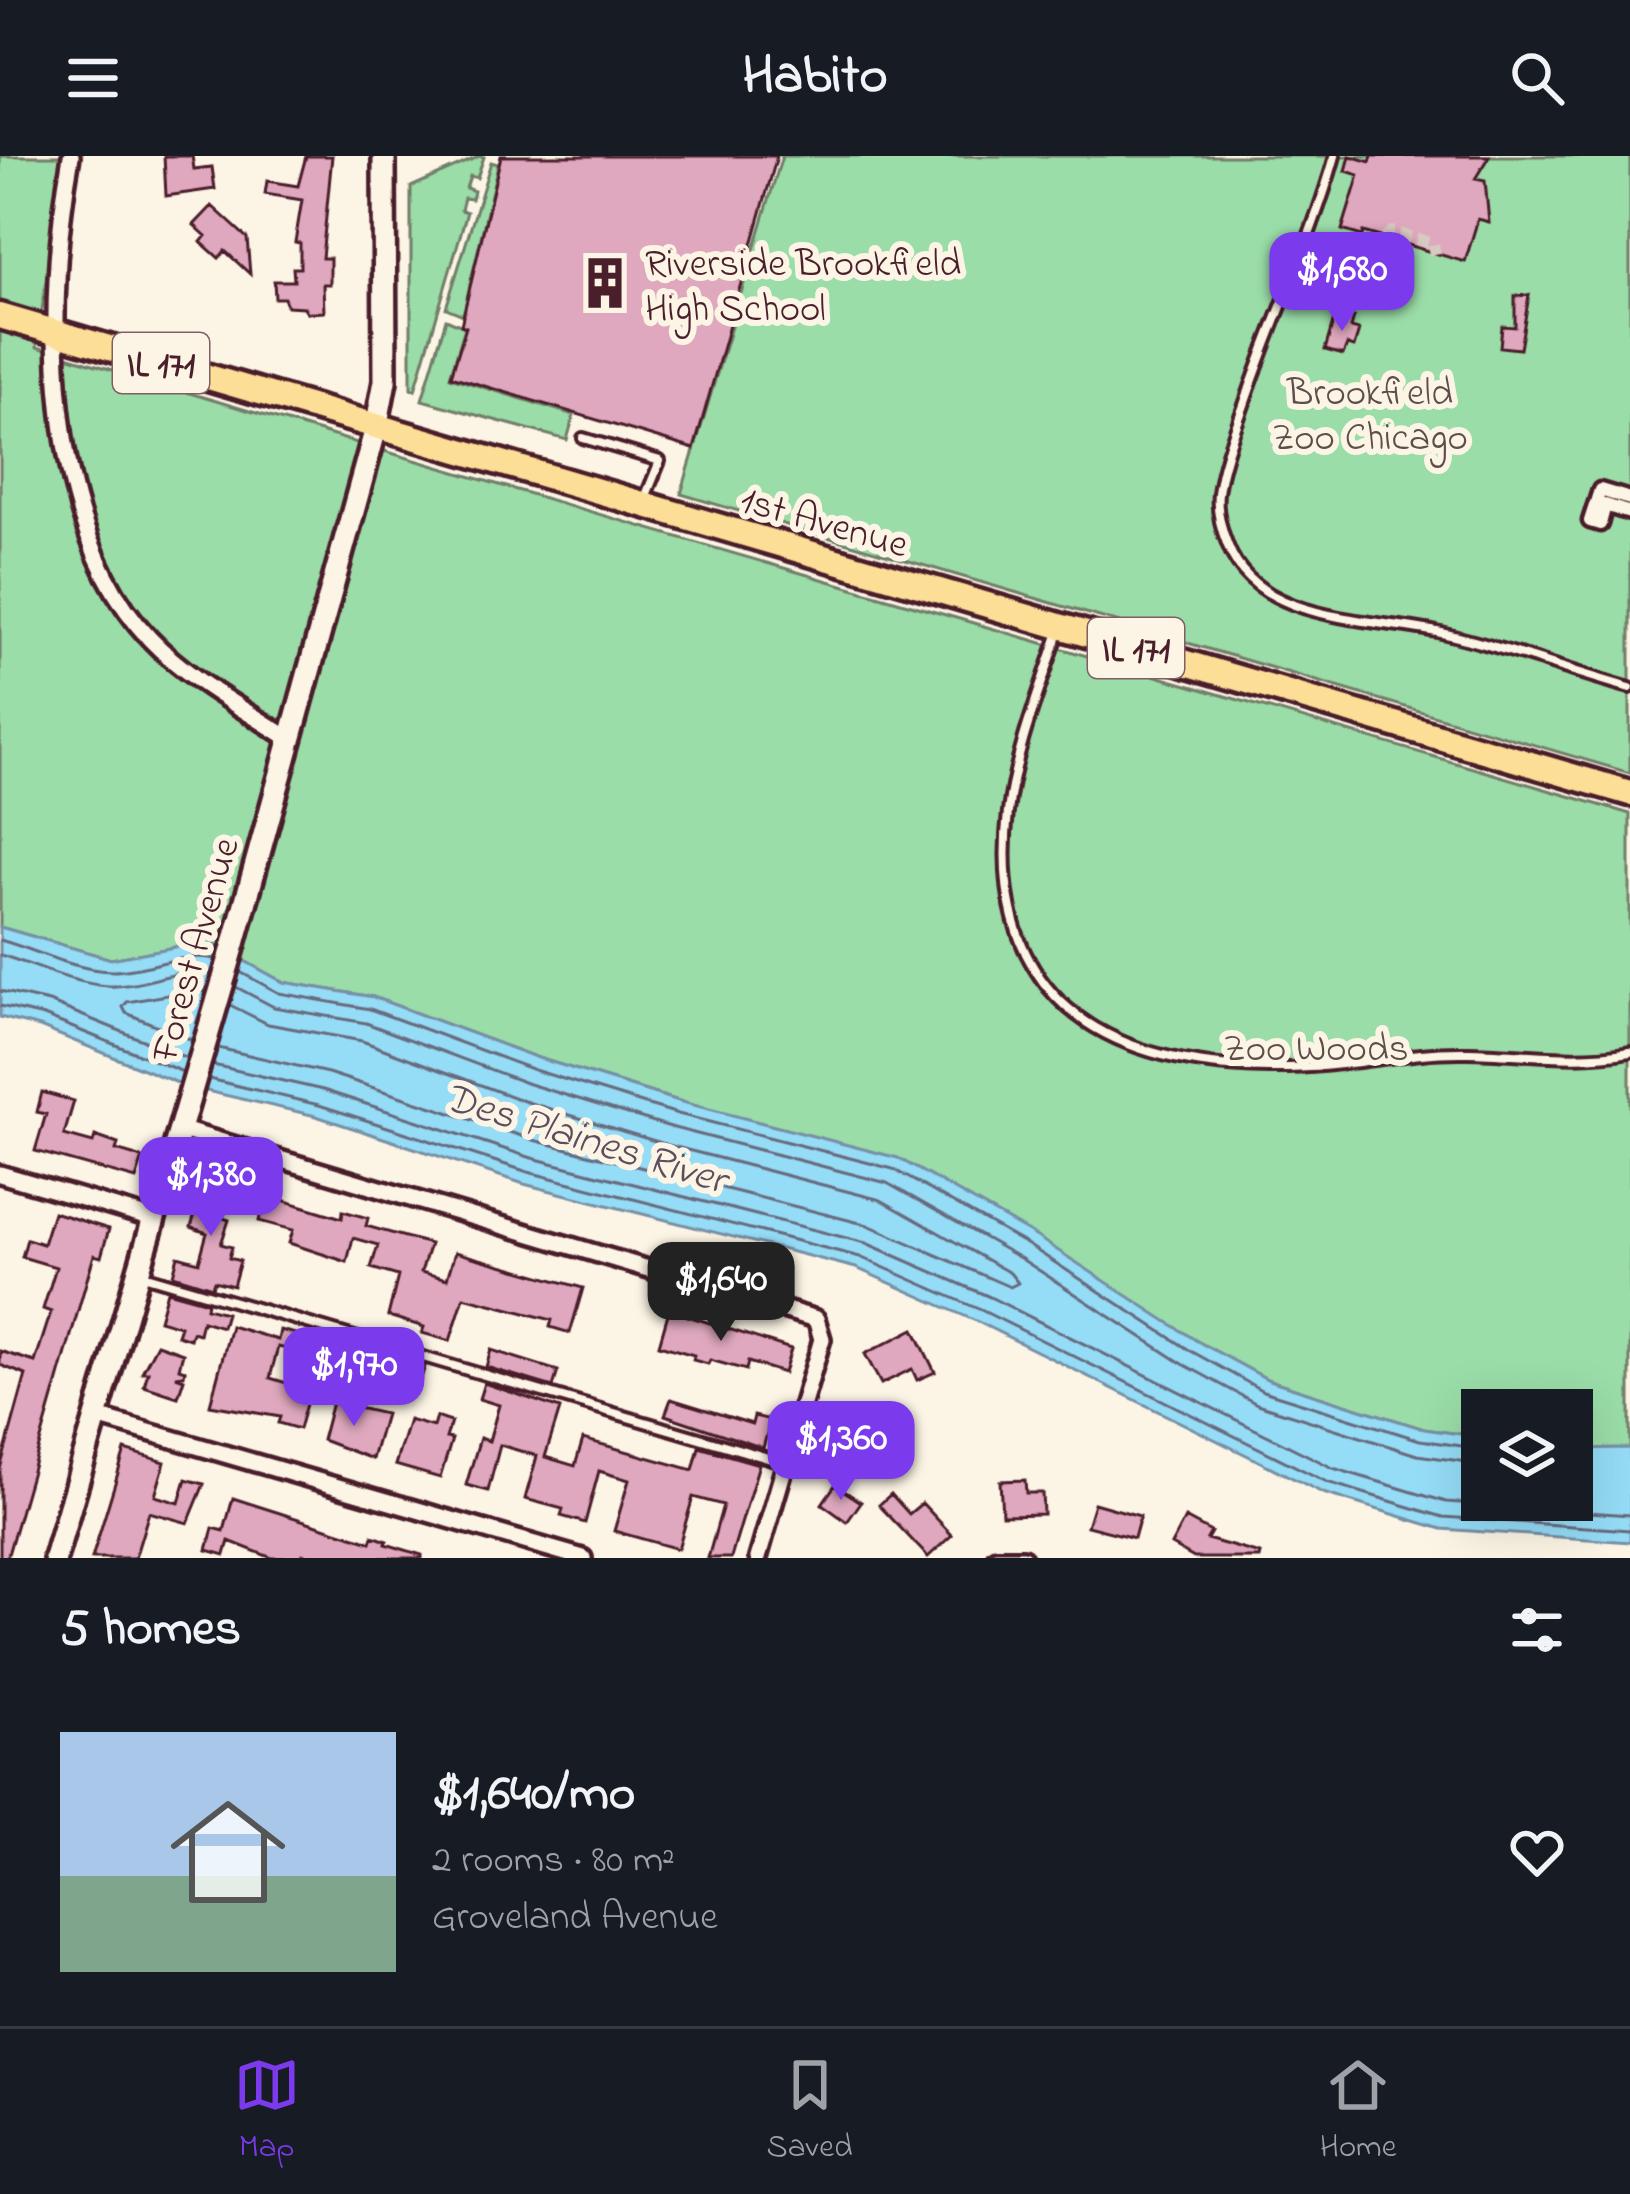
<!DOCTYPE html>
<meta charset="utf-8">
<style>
:root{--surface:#171b24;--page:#242831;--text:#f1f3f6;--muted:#9ea1a6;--line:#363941;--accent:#7c3aed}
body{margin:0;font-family:"Indie Flower",sans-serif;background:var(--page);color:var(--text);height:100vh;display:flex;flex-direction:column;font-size:45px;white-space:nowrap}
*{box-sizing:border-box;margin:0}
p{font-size:39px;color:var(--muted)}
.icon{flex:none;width:66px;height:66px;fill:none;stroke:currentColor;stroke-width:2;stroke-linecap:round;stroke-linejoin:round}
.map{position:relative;height:1402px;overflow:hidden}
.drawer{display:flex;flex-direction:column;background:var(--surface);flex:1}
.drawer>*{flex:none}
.fabs{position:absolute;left:1461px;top:1233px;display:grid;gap:24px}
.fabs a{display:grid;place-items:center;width:132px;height:132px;border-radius:0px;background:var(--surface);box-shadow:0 12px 48px #0002;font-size:60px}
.price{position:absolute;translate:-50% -102px;padding:0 27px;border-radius:24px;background:var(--accent);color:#fff;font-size:39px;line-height:78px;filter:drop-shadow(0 3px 6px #0008)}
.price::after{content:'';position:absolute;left:50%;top:72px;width:36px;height:27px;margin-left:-18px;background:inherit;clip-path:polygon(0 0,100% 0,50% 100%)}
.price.on{background:#222;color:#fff}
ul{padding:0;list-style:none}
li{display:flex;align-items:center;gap:36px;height:300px;padding:0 60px}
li+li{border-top:3px solid var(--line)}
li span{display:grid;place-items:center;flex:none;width:336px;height:240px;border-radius:0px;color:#555}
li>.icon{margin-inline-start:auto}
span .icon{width:144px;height:144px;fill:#fffc;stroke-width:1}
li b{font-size:51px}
h2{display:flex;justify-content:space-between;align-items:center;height:144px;padding:0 60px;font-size:51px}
header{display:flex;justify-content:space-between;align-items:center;height:156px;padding:0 60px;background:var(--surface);font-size:54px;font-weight:700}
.tabs{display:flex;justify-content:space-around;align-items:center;height:168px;border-top:3px solid var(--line);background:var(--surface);font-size:33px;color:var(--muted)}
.tabs a{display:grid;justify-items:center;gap:6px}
.tabs .on{color:var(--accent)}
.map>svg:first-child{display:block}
.green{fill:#9adda8;stroke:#727e6a;stroke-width:3}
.water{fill:#95dcf7;stroke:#7790a5;stroke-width:3}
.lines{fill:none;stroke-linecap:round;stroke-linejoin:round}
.shore{stroke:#686b7d;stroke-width:3}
.building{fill:#dfa8be;stroke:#4a1f2b;stroke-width:3}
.pedestrian-tunnel{stroke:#d8cac0;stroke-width:12;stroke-dasharray:12 6;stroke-linecap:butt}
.service-casing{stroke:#4a1f2b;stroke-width:16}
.pedestrian-casing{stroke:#4a1f2b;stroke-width:21}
.minor-casing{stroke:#4a1f2b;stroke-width:24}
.tertiary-casing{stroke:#4a1f2b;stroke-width:30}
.primary-casing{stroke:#4a1f2b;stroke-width:33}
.service{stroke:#fcf5e5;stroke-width:8}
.pedestrian{stroke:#fcf5e5;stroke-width:12}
.minor{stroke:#fcf5e5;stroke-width:15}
.tertiary{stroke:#fcf5e5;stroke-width:21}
.primary{stroke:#fdde96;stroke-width:24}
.labels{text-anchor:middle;stroke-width:12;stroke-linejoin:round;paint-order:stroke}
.shield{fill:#fcf5e5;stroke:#7f5f63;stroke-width:3}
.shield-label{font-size:36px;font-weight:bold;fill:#4a1f2b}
.poi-label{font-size:39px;fill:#4a1f2b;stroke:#fcf5e5;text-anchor:start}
.park-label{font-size:39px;fill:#5e4e4a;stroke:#fcf5e5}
.street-label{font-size:39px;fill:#4a1f2b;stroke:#fcf5e5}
.water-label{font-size:42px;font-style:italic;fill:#5d4e5e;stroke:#fcf5e5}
</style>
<header><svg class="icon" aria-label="menu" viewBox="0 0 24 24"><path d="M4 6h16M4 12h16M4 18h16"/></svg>Habito<svg class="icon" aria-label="search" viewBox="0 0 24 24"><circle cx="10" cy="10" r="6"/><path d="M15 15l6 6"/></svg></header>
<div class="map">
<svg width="1630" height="1402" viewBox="0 0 1630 1402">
<rect width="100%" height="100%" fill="#fcf5e5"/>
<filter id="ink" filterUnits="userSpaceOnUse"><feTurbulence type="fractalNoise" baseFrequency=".00833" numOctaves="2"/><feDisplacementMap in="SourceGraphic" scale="24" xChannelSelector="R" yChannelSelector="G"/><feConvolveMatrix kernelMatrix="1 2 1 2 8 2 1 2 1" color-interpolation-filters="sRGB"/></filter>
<g filter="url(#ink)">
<path class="green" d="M 0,0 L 63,0 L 37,191 C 567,352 1099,502 1630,658 L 1630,1292 L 1572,1293 L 1572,1254 L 1482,1254 L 1482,1281 L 1424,1273 L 1269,1224 L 1197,1185 L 682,946 L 538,902 L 373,841 L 283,826 L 215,789 L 191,788 L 111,803 L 0,771 Z
M 480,0 L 484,1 L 477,22 L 470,20 L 466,32 L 474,35 L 472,43 L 464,42 L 461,54 L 467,56 L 415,234 L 411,232 L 411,31 Z
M 782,0 L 1630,0 L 1630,617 L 681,338 Z
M 491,6 L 498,8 L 463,159 L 446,152 Z
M 446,163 L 465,171 L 450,221 L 574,259 L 567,284 L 422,244 Z"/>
<path class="water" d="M 0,771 L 111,803 L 191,788 L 215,789 L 283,826 L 373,841 L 538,902 L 682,946 L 898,1002 L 1034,1079 L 1197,1185 L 1269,1224 L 1424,1273 L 1482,1281 L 1482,1344 L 1572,1344 L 1572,1293 L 1630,1292 L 1630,1386 L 1442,1373 L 1323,1337 L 978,1166 L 856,1112 L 524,1028 L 316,960 L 185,930 L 40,871 L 0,861 Z"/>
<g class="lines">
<path class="shore" d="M 0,784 C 36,794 74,814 111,815 C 146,816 182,795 215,803
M 0,799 C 36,809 72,828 109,830 C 143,832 179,810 211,818
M 240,816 L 279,837 L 370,853 L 534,914 L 678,958 L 893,1013 L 1028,1089 L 1191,1195 L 1263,1235 L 1420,1284 L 1482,1293
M 236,831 L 274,851 L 366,867 L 529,928 L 674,972 L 887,1027 L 1020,1102 L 1183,1208 L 1257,1248 L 1417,1299 L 1482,1308
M 0,835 L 49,846 L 187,902
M 0,850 L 44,860 L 183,916
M 192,884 L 126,857 L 123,851 L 127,846 L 196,834 L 206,836
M 218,892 L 328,917 L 537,985 L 868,1069 L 1010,1131 L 1018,1127 L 1010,1117 L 881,1044 L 668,989 L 524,945 L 362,885 L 268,868 L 230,849
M 213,909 L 323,934 L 532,1002 L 866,1087 L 990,1141 L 1333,1312 L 1446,1346 L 1630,1359
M 209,923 L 319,949 L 528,1016 L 860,1101 L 983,1155 L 1327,1326 L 1443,1361 L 1630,1374"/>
</g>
<path class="building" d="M 164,0 L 192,0 L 194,13 L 212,11 L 215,33 L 166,40 Z
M 306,0 L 332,0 L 322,102 L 330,102 L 330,128 L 323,128 L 324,156 L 307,157 L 304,151 L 287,150 L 284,142 L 275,142 L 274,125 L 294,125 L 293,112 L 300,112 L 300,87 L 295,86 L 302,44 L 265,38 L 267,25 L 298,30 Z
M 501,0 L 777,0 L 694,293 L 451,220 L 466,171 L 461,169 Z
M 1350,0 L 1370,6 L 1372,0 L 1489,0 L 1475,23 L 1485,25 L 1489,66 L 1478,63 L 1465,106 L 1363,76 L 1362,80 L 1342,74 L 1359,19 L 1346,15 Z
M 212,50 L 247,82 L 250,118 L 225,95 L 219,102 L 201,86 L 206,80 L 194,69 Z
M 1529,139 L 1520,193 L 1500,191 L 1502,170 L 1515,171 L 1515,140 Z
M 1336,156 L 1354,161 L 1351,172 L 1359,174 L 1354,191 L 1347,189 L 1343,199 L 1325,194 Z
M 42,936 L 74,945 L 64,979 L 93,987 L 95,980 L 118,988 L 116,994 L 143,1002 L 136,1023 L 35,995 L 46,958 L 37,956 Z
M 209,1014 L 232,1021 L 227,1037 L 222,1036 L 215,1059 L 229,1064 L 221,1088 L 232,1091 L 229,1102 L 240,1105 L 233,1130 L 214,1125 L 212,1131 L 173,1119 L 178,1100 L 199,1106 L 207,1077 L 191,1071 Z
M 266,1039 L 342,1062 L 343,1055 L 368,1062 L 366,1070 L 430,1088 L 421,1116 L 447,1123 L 455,1096 L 583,1132 L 570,1177 L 550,1171 L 552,1164 L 464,1141 L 450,1185 L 422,1177 L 424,1171 L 388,1160 L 398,1120 L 371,1112 L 378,1089 L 353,1082 L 347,1106 L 289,1087 L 293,1074 L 259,1065 Z
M 53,1056 L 109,1073 L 101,1101 L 94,1099 L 7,1402 L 0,1402 L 0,1313 L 26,1219 L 0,1209 L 0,1195 L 35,1206 L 51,1156 L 43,1153 L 56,1111 L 22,1101 L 27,1083 L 43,1088 Z
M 167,1135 L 207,1146 L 206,1152 L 226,1157 L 222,1171 L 202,1165 L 199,1178 L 192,1176 L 190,1183 L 177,1179 L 180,1170 L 159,1164 Z
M 669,1154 L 791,1193 L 784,1217 L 748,1206 L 746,1214 L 710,1204 L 708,1208 L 693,1204 L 694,1199 L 659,1189 Z
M 231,1170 L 278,1184 L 280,1174 L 296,1178 L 291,1194 L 278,1191 L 270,1222 L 310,1234 L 299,1273 L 278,1267 L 280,1261 L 210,1249 Z
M 914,1173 L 935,1216 L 917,1224 L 912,1213 L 881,1228 L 865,1198 Z
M 157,1188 L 183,1197 L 179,1212 L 185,1214 L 184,1219 L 176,1220 L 184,1223 L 178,1241 L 144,1230 L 148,1216 L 142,1216 Z
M 491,1194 L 558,1215 L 553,1231 L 486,1211 Z
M 377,1196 L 425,1210 L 421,1223 L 372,1211 Z
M 484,1227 L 560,1253 L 545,1301 L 575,1310 L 583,1283 L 693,1314 L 699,1291 L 759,1308 L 731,1402 L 708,1402 L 723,1349 L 693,1341 L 678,1393 L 614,1375 L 629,1324 L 599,1315 L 585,1367 L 561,1360 L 563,1353 L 525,1343 L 537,1300 L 500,1289 L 488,1335 L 466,1329 L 480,1282 L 489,1285 L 499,1249 L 479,1243 Z
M 671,1243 L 752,1268 L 754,1260 L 771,1264 L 763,1292 L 665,1259 Z
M 332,1246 L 385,1258 L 372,1303 L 322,1284 Z
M 436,1261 L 451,1266 L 446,1282 L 452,1283 L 440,1322 L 395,1309 L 409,1264 L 433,1271 Z
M 125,1294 L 165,1306 L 155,1340 L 179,1347 L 186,1323 L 204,1328 L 188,1367 L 149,1356 L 135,1402 L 92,1402 Z
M 1025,1324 L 1026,1337 L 1042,1337 L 1043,1358 L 1002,1359 L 1000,1325 Z
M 835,1329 L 861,1346 L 847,1366 L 822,1348 Z
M 891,1338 L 909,1358 L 922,1347 L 952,1379 L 928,1401 L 879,1349 Z
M 233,1342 L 371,1386 L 373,1380 L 387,1385 L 386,1388 L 422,1399 L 422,1402 L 319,1402 L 303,1398 L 302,1402 L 272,1402 L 229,1385 L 225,1399 L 207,1394 L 213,1372 L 224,1375 Z
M 1094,1347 L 1140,1360 L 1134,1382 L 1087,1370 Z
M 1185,1362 L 1211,1376 L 1207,1383 L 1260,1398 L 1259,1402 L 1194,1402 L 1171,1389 Z"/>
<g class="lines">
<path class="pedestrian-tunnel" d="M 1384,83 L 1392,76 L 1433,88 L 1435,98"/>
<g class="service-casing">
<path id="service" d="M 1335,0 C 1311,86 1272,165 1244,249 C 1234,277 1222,307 1218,337 C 1216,355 1221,373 1228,390 C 1257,466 1369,462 1437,476 C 1502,490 1566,514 1630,532
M 583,282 L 660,305 L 645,342
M 1060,473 C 1041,531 1015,595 1008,656 C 987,840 1101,909 1268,912 C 1320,913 1370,904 1421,898 C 1491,890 1561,909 1630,896
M 143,1119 L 785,1307"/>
</g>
<g class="pedestrian-casing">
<path id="pedestrian" d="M 1630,343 L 1600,334 L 1590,365 L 1600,368 L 1605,349 L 1630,357"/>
</g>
<g class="minor-casing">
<path id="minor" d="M 71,0 C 45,143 42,369 150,483 C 189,524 244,553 291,584
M 179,973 L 816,1163 L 822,1183 L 758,1402
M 0,1018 L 153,1063
M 97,1261 L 583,1402
M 996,1402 L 1023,1402"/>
</g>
<g class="tertiary-casing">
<path id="tertiary" d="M 55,1402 L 234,788 L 376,272 L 385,225 L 384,0"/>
</g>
<g class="primary-casing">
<path id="primary" d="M 0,160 L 1630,637"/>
</g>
<use href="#service" class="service"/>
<use href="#pedestrian" class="pedestrian"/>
<use href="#minor" class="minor"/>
<use href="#tertiary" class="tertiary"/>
<use href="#primary" class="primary"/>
</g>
</g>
<defs>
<g id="building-bare" transform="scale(4.14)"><path d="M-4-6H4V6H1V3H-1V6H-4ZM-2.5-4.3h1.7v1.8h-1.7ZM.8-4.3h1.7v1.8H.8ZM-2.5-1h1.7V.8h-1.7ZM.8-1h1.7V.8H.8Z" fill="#4a1f2b" stroke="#fcf5e5" stroke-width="2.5" paint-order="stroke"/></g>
</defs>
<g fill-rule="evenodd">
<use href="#building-bare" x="605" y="127"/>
</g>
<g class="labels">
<g class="shield">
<rect x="113" y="177" width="96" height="60" rx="9"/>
<rect x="1088" y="462" width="96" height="60" rx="9"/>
</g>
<g class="shield-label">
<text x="161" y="220">IL 171</text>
<text x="1136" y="505">IL 171</text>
</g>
<g class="poi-label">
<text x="645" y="119">Riverside Brookfield<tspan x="645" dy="45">High School</tspan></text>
</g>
<g class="park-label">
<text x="1370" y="248">Brookfield<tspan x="1370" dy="45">Zoo Chicago</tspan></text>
<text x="1316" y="904">Zoo Woods</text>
</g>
<g class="street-label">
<text transform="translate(825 364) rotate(16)" y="14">1st Avenue</text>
<text transform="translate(193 793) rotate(-74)" y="14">Forest Avenue</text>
</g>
<g class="water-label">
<text transform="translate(586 980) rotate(17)" y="15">Des Plaines River</text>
</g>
</g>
</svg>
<div class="fabs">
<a><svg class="icon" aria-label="layers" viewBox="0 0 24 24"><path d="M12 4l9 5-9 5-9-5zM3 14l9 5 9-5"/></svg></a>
</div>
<b class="price" style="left:1342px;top:178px">$1,680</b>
<b class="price" style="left:211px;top:1083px">$1,380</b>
<b class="price on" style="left:721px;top:1188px">$1,640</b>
<b class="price" style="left:354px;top:1273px">$1,970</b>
<b class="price" style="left:841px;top:1347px">$1,360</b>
</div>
<section class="drawer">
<h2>5 homes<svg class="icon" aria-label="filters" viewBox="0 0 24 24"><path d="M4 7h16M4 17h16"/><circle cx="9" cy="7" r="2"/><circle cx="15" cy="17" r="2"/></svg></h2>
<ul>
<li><span style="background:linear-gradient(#a9c7e8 60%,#7fa58c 0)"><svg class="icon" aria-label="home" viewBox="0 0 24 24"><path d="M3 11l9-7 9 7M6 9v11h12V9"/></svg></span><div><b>$1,640/mo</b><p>2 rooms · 80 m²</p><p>Groveland Avenue</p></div><svg class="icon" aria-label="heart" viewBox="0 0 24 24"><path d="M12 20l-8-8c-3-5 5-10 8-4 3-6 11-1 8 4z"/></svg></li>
</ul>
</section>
<nav class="tabs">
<a class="on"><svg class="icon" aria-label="map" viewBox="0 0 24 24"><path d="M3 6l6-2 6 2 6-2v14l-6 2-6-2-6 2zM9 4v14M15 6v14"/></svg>Map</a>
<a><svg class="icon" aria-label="saved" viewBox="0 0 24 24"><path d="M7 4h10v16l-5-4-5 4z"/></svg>Saved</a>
<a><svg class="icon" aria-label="home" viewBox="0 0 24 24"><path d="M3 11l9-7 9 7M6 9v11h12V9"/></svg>Home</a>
</nav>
